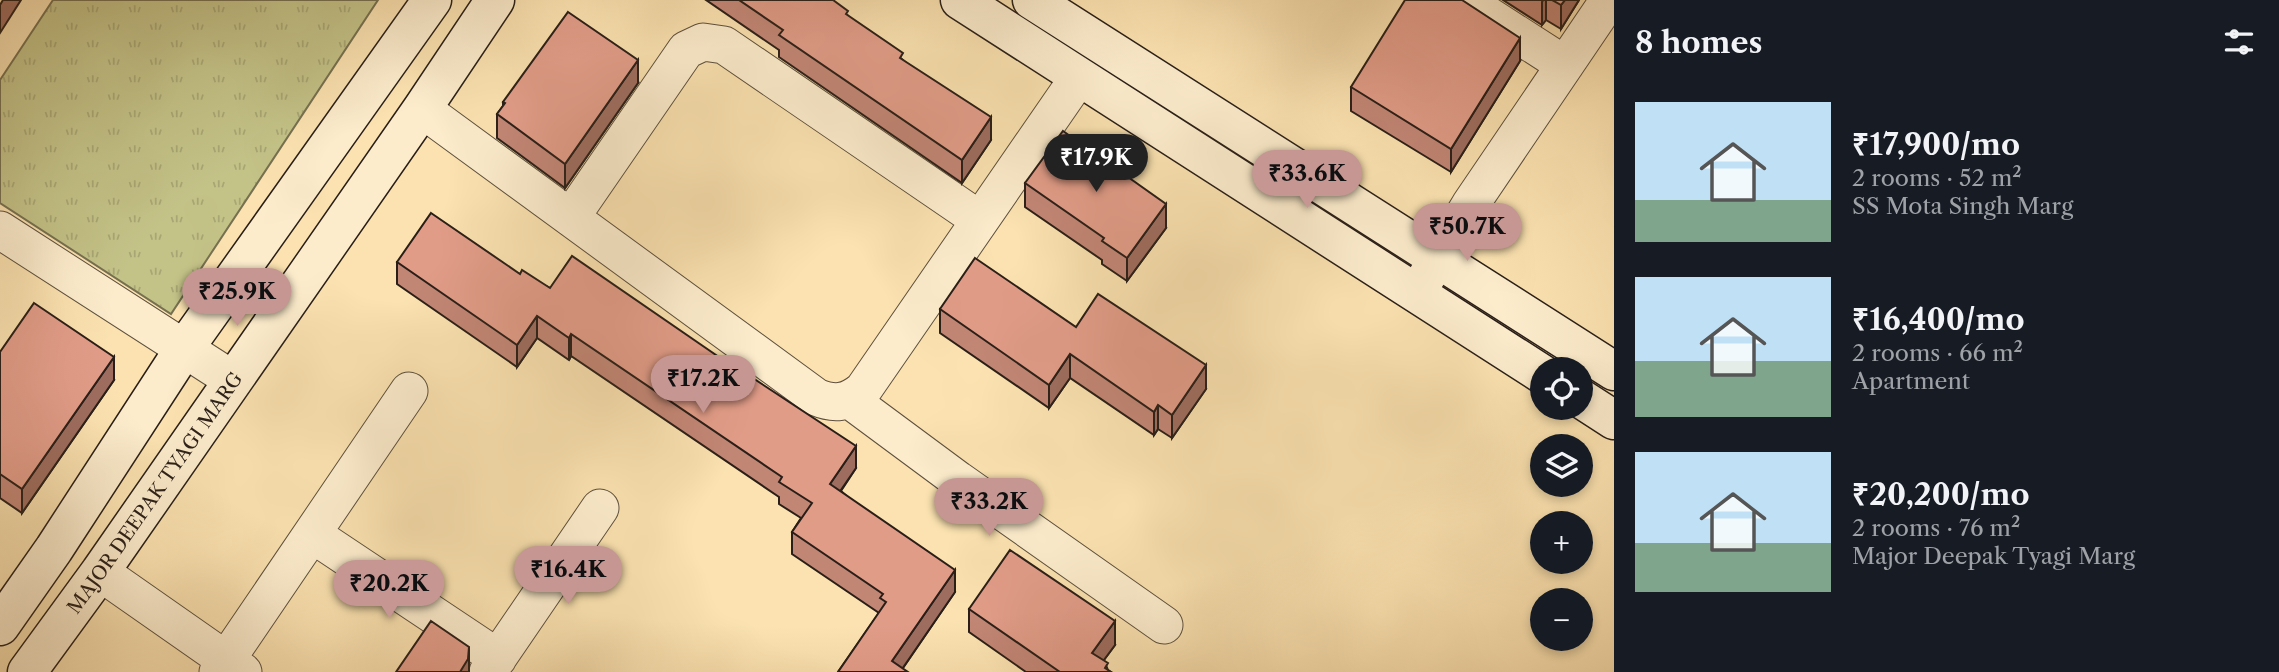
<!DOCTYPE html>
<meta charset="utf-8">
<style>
:root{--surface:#171b24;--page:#20242c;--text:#f1f3f6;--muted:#9ea1a6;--accent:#c59692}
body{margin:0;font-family:"Libre Caslon Text",serif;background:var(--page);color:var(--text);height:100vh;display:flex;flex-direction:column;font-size:26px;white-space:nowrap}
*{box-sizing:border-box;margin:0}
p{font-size:23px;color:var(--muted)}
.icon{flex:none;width:38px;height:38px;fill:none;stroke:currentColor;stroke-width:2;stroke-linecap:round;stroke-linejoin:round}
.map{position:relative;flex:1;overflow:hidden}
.side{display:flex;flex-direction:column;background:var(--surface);width:665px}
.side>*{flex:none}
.controls{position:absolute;left:1530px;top:357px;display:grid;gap:14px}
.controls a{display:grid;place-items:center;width:63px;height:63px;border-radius:50%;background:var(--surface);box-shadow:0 4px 10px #0003;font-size:35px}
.price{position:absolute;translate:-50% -60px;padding:0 16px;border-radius:24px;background:var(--accent);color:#111;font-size:23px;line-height:46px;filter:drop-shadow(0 2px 4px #0008)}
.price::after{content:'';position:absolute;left:50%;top:42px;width:21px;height:16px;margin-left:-10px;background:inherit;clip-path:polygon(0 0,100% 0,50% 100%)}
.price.active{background:#222;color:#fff}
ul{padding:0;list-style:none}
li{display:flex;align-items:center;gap:21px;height:175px;padding:0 21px}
li span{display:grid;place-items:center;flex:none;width:196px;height:140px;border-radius:0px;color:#555}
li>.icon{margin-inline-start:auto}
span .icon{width:84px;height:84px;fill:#fffc;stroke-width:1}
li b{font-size:30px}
h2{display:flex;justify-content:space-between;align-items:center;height:84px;padding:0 21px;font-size:30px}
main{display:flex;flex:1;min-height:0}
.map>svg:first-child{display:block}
.park{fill:url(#park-tufts);stroke:#767050;stroke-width:2}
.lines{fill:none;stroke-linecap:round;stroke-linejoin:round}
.street-casing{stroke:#5e503e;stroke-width:39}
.secondary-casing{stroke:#2a1f18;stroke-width:41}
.street{stroke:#fceccc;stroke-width:37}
.secondary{stroke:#fceccc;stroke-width:38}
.wall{fill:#c28675;stroke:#2a1f18;stroke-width:2}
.shaded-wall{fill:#9e6d5f;stroke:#2a1f18;stroke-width:2}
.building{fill:#e19c88;stroke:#2a1f18;stroke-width:2}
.labels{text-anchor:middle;stroke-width:7;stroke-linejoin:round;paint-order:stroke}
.street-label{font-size:19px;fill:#2a1f18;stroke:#fceccc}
</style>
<main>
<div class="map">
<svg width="1614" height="672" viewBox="0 0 1614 672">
<defs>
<pattern id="park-tufts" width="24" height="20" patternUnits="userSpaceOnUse" patternTransform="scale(1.75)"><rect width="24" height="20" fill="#c3c287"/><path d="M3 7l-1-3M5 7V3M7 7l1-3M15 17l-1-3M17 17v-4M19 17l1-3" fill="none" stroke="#a8a674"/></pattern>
</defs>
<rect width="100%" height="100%" fill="#fbe2b0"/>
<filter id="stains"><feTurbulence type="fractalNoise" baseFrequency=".00286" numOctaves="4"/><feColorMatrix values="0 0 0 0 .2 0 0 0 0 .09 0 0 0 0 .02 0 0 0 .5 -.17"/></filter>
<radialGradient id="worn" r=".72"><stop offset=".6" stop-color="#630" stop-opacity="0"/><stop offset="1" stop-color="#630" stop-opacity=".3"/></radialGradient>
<path class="park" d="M 53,0 L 378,0 L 171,314 L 0,203 L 0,80 Z"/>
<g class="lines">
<g class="street-casing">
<path id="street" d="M 1464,0 L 1565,65
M 422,109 L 816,397 C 835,405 847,403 863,390 L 1079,77
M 571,217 L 686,50 L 703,42 L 724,45 L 980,220
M 0,230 L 233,380
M 1421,286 L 1470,205 L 1609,0
M 850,400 L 958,480 L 1164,625
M 312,534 L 498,658
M 100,572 L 243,672
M 218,672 L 409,391
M 488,672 L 600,508"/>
</g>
<g class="secondary-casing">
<g id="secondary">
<path d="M 960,0 L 1542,374"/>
<path d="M 1032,0 L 1614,371"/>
<path d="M 1580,398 L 1614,420"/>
<path d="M 0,626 L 54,549 L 184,349 L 432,0"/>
<path id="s1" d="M 27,672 L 100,572 L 422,109 L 495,0"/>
</g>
</g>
<use href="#street" class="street"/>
<use href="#secondary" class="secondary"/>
</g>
<path class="wall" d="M 706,0 L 833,0 L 848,16 L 903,60 L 991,140 L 962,183 L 779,57 L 779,50 Z
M 1503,0 L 1579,0 L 1561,29 L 1546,20 L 1542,25 Z
M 1520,61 L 1451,172 L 1351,111 L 1351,87 Z
M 638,83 L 565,188 L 497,138 L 497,114 L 503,106 L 503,102 Z
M 1025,183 L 1166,228 L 1127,281 L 1102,264 L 1102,260 L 1025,207 Z
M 397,262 L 520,274 L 550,288 L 856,468 L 841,491 L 955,592 L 903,668 L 838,672 L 879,613 L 792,554 L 792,532 L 801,518 L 779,504 L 779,497 L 571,356 L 569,360 L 537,338 L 517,367 L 397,284 Z
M 940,309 L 1076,327 L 1206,389 L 1172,438 L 1158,429 L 1154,435 L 1070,378 L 1049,408 L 940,333 Z
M 0,352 L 114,380 L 22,513 L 0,498 Z
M 969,609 L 1115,645 L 1104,660 L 1108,670 L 1111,672 L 1026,672 L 969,632 Z"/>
<path class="shaded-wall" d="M 3,0 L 21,0 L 0,33 L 0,5 Z
M 1543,0 L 1546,0 L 1546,20 L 1542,25 L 1542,2 Z
M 1565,0 L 1579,0 L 1561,29 L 1561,5 Z
M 1520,38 L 1520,61 L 1451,172 L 1451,149 Z
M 638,60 L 638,83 L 565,188 L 565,164 Z
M 991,117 L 991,140 L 962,183 L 962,160 Z
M 1166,204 L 1166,228 L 1127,281 L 1127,258 Z
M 537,316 L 537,338 L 517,367 L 517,345 Z
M 571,334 L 571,356 L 569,360 L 569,338 Z
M 1070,354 L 1070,378 L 1049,408 L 1049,385 Z
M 114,357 L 114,380 L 22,513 L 22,489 Z
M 1206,365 L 1206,389 L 1172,438 L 1172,415 Z
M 1158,405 L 1158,429 L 1154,435 L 1154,412 Z
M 856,446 L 856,468 L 830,506 L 830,484 Z
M 955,570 L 955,592 L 900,672 L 892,661 Z
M 1115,621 L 1115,645 L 1095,672 L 1092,653 Z
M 469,647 L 469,672 L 460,672 Z"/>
<path class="building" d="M 739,0 L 833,0 L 848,11 L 846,14 L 903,53 L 900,58 L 991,117 L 962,160 L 779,35 L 783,30 Z
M 1405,0 L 1462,0 L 1520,38 L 1451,149 L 1351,87 Z
M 1552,0 L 1565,0 L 1561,5 Z
M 568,12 L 638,60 L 565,164 L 497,114 L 505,103 L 503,102 Z
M 1063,131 L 1166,204 L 1127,258 L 1102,241 L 1104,238 L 1025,183 Z
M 431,213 L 520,274 L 522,270 L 550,288 L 572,256 L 732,366 L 733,365 L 856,446 L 830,484 L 955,570 L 892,661 L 908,672 L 838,672 L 886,602 L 880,598 L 883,594 L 792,532 L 812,503 L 779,482 L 782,477 L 571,334 L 569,338 L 537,316 L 517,345 L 397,262 Z
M 975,258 L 1076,327 L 1098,294 L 1206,365 L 1172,415 L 1158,405 L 1154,412 L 1070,354 L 1049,385 L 940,309 Z
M 34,303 L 114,357 L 22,489 L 0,474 L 0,352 Z
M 1010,550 L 1115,621 L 1092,653 L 1108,663 L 1105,668 L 1111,672 L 1060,672 L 969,609 Z
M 431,621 L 469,647 L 468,659 L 460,672 L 396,672 Z"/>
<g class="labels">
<g class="street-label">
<text dy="7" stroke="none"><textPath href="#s1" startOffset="220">MAJOR DEEPAK TYAGI MARG</textPath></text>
</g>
</g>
<rect width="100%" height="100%" filter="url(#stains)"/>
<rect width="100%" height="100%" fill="url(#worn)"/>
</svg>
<div class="controls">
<a><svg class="icon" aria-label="locate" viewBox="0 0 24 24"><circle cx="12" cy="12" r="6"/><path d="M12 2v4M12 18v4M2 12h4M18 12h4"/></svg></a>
<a><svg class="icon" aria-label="layers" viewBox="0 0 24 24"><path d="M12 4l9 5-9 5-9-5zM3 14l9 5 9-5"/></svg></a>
<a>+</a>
<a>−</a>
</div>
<b class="price active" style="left:1096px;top:194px">₹17.9K</b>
<b class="price" style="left:1307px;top:210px">₹33.6K</b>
<b class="price" style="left:1467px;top:263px">₹50.7K</b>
<b class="price" style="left:237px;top:328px">₹25.9K</b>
<b class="price" style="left:703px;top:415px">₹17.2K</b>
<b class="price" style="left:989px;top:538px">₹33.2K</b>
<b class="price" style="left:568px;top:606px">₹16.4K</b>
<b class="price" style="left:389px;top:620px">₹20.2K</b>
</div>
<section class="side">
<h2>8 homes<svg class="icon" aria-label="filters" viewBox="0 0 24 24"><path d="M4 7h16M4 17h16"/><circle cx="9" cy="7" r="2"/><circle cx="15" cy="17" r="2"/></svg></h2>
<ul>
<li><span style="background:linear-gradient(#bfe0f5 70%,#7fa58c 0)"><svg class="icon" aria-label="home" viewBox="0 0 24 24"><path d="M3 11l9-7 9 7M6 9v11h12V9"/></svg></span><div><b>₹17,900/mo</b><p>2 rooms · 52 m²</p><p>SS Mota Singh Marg</p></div></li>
<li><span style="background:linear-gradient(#bfe0f5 60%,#7fa58c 0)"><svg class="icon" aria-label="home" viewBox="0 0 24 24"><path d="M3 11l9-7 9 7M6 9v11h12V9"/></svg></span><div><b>₹16,400/mo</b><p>2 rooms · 66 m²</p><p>Apartment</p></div></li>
<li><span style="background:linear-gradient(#bfe0f5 65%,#7fa58c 0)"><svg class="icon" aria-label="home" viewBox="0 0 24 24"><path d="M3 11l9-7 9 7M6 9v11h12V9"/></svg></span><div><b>₹20,200/mo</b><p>2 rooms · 76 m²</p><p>Major Deepak Tyagi Marg</p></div></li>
</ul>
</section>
</main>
